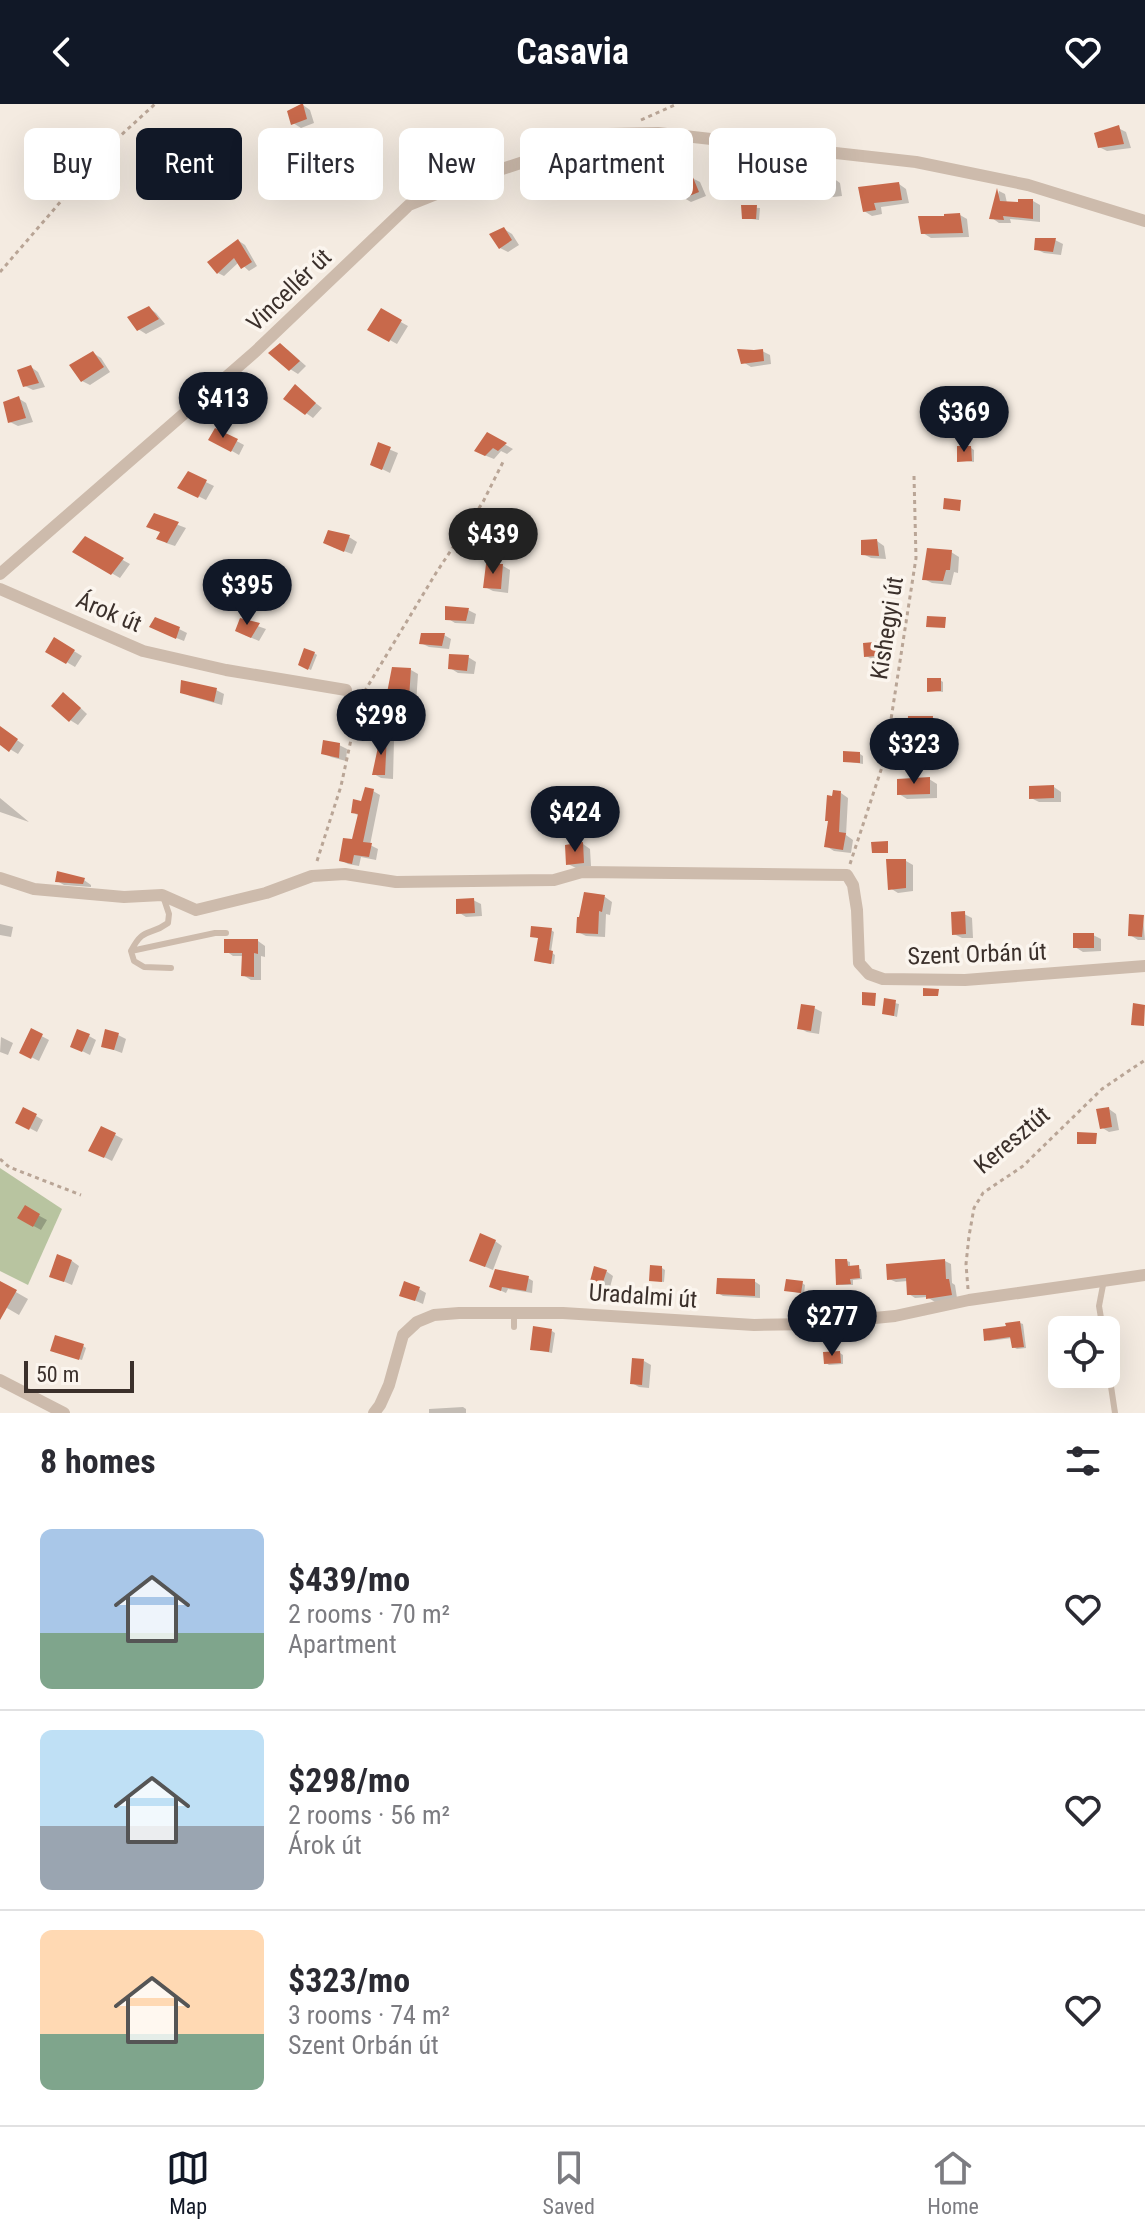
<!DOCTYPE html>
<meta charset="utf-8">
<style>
:root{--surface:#fff;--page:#f7f7f7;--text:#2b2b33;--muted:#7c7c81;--line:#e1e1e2;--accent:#111827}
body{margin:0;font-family:"Roboto Condensed",sans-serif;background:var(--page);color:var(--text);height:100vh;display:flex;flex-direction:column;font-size:30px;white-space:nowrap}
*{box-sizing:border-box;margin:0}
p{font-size:26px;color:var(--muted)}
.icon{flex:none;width:44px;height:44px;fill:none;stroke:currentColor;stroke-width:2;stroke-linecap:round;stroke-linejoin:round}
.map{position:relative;height:1309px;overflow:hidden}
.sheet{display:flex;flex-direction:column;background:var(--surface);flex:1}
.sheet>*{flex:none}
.banner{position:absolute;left:24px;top:24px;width:1098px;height:72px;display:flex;gap:16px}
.fabs{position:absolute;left:1048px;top:1212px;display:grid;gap:16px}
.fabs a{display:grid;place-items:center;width:72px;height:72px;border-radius:12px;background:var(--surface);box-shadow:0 8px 32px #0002;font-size:40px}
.scale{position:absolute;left:24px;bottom:20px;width:110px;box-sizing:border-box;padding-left:8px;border:4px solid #3b302b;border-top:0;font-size:22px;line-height:28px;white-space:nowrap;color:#3b302b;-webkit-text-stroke:6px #fbf5ee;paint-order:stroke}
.price{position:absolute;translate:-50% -68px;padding:0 18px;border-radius:28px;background:var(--accent);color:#fff;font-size:26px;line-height:52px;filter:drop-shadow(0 2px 4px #0008)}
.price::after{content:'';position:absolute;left:50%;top:48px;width:24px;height:18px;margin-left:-12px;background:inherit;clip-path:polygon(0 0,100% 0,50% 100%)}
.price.active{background:#222;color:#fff}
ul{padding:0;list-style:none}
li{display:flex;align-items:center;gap:24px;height:200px;padding:0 40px}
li+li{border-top:2px solid var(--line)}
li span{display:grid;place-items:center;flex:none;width:224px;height:160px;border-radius:12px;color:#555}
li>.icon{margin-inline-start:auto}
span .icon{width:96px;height:96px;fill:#fffc;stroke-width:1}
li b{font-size:34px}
h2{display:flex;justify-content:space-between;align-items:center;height:96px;padding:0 40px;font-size:34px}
.pill{padding:0 28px;border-radius:12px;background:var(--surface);box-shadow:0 8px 32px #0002;font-size:28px;line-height:72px}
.pill.active{background:var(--accent);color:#fff}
header{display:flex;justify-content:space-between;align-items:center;height:104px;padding:0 40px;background:var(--accent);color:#fff;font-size:36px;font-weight:700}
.tabs{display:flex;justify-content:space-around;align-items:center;height:112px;border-top:2px solid var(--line);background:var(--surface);font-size:22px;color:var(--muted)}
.tabs a{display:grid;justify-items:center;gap:4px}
.tabs .active{color:var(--accent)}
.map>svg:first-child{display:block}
.green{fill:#b8c4a0}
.shadow{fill:#0003}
.building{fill:#c8694b}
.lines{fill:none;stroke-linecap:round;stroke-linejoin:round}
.path{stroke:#b9a596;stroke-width:3;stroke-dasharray:4 4;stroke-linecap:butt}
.service{stroke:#cdbbac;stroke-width:6}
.minor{stroke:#cdbbac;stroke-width:12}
.labels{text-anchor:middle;stroke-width:7;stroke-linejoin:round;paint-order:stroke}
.street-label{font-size:24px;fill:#3b302b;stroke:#fbf5ee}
</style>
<header><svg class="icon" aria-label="back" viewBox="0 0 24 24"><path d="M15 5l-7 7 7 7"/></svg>Casavia<svg class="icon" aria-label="heart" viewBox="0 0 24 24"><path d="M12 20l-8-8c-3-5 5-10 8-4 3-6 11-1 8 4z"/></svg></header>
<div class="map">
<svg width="1145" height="1309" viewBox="0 0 1145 1309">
<rect width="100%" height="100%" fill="#f4ebe1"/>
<path class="green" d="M 0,1064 L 62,1105 L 28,1181 L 0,1167 Z"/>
<path class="shadow" d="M 303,1 L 310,6 L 314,19 L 301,24 L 293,19 Z
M 1118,24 L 1126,28 L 1131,44 L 1107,47 L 1099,43 Z
M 488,36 L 496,41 L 499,56 L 488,58 L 480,53 Z
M 692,74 L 700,78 L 706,92 L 691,98 L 684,94 Z
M 833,74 L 840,79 L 842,92 L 824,94 L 817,90 Z
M 899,80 L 906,85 L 909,99 L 881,103 L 882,110 L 872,112 L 864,107 L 860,84 Z
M 999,87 L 1005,90 L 1007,99 L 1020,100 L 1033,97 L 1040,101 L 1040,118 L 1010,115 L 1011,119 L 999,119 L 992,114 Z
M 743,103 L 760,104 L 759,116 L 744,114 Z
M 960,111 L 967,115 L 969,133 L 931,134 L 923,129 L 947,114 Z
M 504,125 L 512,130 L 519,141 L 508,148 L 500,144 Z
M 1055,136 L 1063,140 L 1061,151 L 1044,149 L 1036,145 Z
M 239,137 L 245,141 L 257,162 L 249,167 L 239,158 L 224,172 L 218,169 Z
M 149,204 L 156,209 L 165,220 L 146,230 L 138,225 Z
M 381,207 L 408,222 L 397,240 L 370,225 Z
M 280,241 L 288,246 L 306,262 L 298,270 L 290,265 Z
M 762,247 L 770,251 L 771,260 L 751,263 L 743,258 Z
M 93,249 L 101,254 L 110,268 L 90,281 L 82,277 Z
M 31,263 L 38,268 L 45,283 L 33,286 L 25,282 Z
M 295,283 L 322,304 L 313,314 L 306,309 Z
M 18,294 L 26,299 L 33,318 L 18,322 L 10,318 Z
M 216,326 L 244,341 L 239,351 L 211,335 Z
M 488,331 L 513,345 L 507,350 L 501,347 L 494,355 L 484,351 Z
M 379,341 L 398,349 L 390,369 L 380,364 Z
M 971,344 L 974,346 L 974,358 L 959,356 Z
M 189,370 L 214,382 L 206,396 L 180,383 Z
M 155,412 L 186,424 L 175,442 L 166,439 Z
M 349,433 L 357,438 L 352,450 L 333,443 Z
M 85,435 L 130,460 L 120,474 L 75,448 Z
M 877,437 L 884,442 L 886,455 L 871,454 L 863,450 Z
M 951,448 L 959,453 L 958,469 L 954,468 L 951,481 L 932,479 L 924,475 Z
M 503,462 L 510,466 L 508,489 L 493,487 L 485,483 Z
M 468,506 L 476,510 L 474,520 L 455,519 L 447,514 Z
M 241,516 L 266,525 L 259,537 L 245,531 Z
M 179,525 L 187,529 L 184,537 L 159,527 Z
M 444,531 L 451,535 L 449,545 L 429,543 L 421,539 Z
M 54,535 L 82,552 L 75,563 L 48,547 Z
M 885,539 L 893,543 L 894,554 L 874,556 L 866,552 Z
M 314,549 L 317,551 L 311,566 L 300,561 Z
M 468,553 L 476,558 L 474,570 L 458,569 L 450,564 Z
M 411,566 L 418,570 L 416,600 L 418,601 L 416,617 L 395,614 L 387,610 Z
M 940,576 L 943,578 L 943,588 L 929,586 Z
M 216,586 L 224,590 L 222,601 L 190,592 L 182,588 Z
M 71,595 L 87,610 L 78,621 L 70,616 Z
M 932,614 L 940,618 L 939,636 L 917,635 L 909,631 Z
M 0,624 L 24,641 L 18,650 L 0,639 Z
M 387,632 L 394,636 L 393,675 L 381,674 L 374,670 Z
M 339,641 L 347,645 L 346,657 L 331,653 L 323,649 Z
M 860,650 L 863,652 L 863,660 L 845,657 Z
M 929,675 L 937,680 L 937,694 L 907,695 L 899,690 Z
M 1054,683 L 1061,688 L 1061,698 L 1039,698 L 1031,694 Z
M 373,687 L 380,691 L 370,741 L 378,745 L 376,756 L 361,753 L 359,762 L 348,760 L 341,756 L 353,738 L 359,712 L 353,708 Z
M 841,689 L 848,694 L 846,731 L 853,736 L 851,749 L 834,747 L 826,742 Z
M 0,694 L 29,718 L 0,708 Z
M 583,740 L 590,745 L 591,762 L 576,764 L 568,760 Z
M 906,757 L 913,761 L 913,787 L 898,789 L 890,784 Z
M 84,776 L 91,781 L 91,783 L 64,781 L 57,777 Z
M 585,790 L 605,793 L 612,798 L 610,811 L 606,810 L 605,833 L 586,832 L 578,828 Z
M 473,796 L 481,800 L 482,812 L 466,813 L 458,808 Z
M 964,810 L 972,814 L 973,834 L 962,834 L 954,830 Z
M 1143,813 L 1145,836 L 1138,836 L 1130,831 Z
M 0,820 L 13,823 L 11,833 L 0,831 Z
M 551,826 L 554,828 L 551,848 L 555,851 L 554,860 L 540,858 L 540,834 L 532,832 Z
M 1093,831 L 1101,835 L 1101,847 L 1083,848 L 1075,843 Z
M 258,837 L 265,842 L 265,853 L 261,852 L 261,876 L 251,876 L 243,871 L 243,852 L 233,852 L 226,847 Z
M 886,897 L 899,900 L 897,913 L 884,909 Z
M 814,904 L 822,908 L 819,930 L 807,928 L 799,924 Z
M 32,927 L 49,936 L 39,957 L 21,948 Z
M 118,931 L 126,935 L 122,949 L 103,942 Z
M 89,932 L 96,936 L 90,951 L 80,946 Z
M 1,933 L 13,939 L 8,951 L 0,948 Z
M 24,1005 L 43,1016 L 37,1028 L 18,1018 Z
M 1109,1005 L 1116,1010 L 1119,1026 L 1109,1028 L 1101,1023 Z
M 102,1024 L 123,1035 L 112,1057 L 98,1050 Z
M 25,1104 L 47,1116 L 41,1126 L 19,1114 Z
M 495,1137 L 502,1142 L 493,1166 L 479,1160 Z
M 72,1157 L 79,1162 L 72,1181 L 51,1172 Z
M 847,1157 L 850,1158 L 850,1164 L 861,1165 L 862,1175 L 853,1176 L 853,1181 L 842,1181 L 838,1180 Z
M 945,1157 L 951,1160 L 952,1179 L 955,1181 L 957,1194 L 935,1198 L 927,1193 L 915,1194 L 909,1190 L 908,1177 L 896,1178 L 889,1175 Z
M 662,1164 L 665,1166 L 664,1178 L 651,1176 Z
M 606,1167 L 613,1172 L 609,1187 L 591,1180 Z
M 528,1174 L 533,1177 L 532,1189 L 508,1185 L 506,1189 L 491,1182 Z
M 754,1177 L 760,1181 L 760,1194 L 723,1192 L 718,1189 Z
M 0,1179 L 28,1195 L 19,1211 L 0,1200 Z
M 802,1179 L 805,1181 L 804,1190 L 786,1186 Z
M 419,1185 L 426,1189 L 423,1200 L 402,1191 Z
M 1070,1218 L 1073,1220 L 1075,1226 L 1062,1226 L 1061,1221 Z
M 1020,1219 L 1023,1220 L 1026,1244 L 1017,1245 L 1013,1243 L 1012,1234 L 989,1237 L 986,1235 Z
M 552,1227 L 555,1229 L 552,1249 L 532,1245 Z
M 83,1242 L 86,1244 L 82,1256 L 55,1248 Z
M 840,1249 L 843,1251 L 843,1260 L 829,1261 L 826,1259 Z
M 644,1257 L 651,1261 L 649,1284 L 639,1283 L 632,1279 Z
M 463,1303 L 466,1305 L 466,1309 L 429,1309 L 429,1305 Z"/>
<path class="building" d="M 301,0 L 303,0 L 307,15 L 291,21 L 287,7 Z
M 1119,21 L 1124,40 L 1098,44 L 1094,29 Z
M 488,34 L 492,53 L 478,55 L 477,37 Z
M 692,71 L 699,88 L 682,95 L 675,79 Z
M 833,72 L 835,88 L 815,91 L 814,76 Z
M 899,78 L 902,96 L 874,99 L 876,106 L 863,108 L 858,83 Z
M 997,84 L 1000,97 L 1018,98 L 1018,95 L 1033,95 L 1033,115 L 1003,112 L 1004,116 L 989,115 Z
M 741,101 L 757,101 L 756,115 L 742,115 Z
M 960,109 L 963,129 L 921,130 L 918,112 L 944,112 L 944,110 Z
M 504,123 L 512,136 L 499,145 L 489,130 Z
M 1035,134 L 1056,134 L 1053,148 L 1034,146 Z
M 238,135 L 252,158 L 241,165 L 234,154 L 217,170 L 207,158 Z
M 149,202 L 159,215 L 137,227 L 127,213 Z
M 381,204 L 402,216 L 389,238 L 367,226 Z
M 280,239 L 300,257 L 289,267 L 268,249 Z
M 737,245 L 754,246 L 763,245 L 764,257 L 741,260 Z
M 93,247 L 104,263 L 81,278 L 69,261 Z
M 31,261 L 39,279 L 23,283 L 17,266 Z
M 295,280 L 316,299 L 305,311 L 283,295 Z
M 19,292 L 26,314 L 8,319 L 3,298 Z
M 215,324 L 238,335 L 231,348 L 208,336 Z
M 487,328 L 507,339 L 498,347 L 493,344 L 485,352 L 474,347 Z
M 378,338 L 391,343 L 382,366 L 370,361 Z
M 957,342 L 971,342 L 972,357 L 957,358 Z
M 188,367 L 207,376 L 198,394 L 177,384 Z
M 944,394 L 961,396 L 960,407 L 943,405 Z
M 154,409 L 179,418 L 167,439 L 156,435 L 160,428 L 146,423 Z
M 328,426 L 350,431 L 344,448 L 323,439 Z
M 85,432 L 124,454 L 111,471 L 72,448 Z
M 877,435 L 879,452 L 861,451 L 861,436 Z
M 927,444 L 952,446 L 950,466 L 946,466 L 943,477 L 922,476 Z
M 486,460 L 503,460 L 501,485 L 483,484 Z
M 445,502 L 469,504 L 466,517 L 445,516 Z
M 927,512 L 946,513 L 945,524 L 926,523 Z
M 155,513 L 180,523 L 176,535 L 149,523 Z
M 240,514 L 260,519 L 251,534 L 235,527 Z
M 421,529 L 445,529 L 442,542 L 419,540 Z
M 54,533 L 75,546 L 66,560 L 45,548 Z
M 885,537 L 887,551 L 864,553 L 863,539 Z
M 304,544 L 315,548 L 308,566 L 298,561 Z
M 449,550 L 469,551 L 467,567 L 448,565 Z
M 392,563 L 411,564 L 409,595 L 411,595 L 408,614 L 385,611 L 386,594 Z
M 927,574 L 941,574 L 941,587 L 927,588 Z
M 181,576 L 217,584 L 214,598 L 180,589 Z
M 63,588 L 81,604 L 69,618 L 51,602 Z
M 908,612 L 933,612 L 932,633 L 907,632 Z
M 0,622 L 18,635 L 9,648 L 0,641 Z
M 381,629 L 387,630 L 385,671 L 372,671 Z
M 323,636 L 340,639 L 339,654 L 321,650 Z
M 843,647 L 860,648 L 860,659 L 843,658 Z
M 930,673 L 930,690 L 897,691 L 897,675 Z
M 1054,681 L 1054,694 L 1029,695 L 1029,682 Z
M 365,683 L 374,685 L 363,738 L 372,739 L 369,753 L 354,751 L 352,760 L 339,757 L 343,734 L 352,735 L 358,710 L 351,709 L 353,695 L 361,697 Z
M 833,686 L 841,687 L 839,728 L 846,729 L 843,746 L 824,743 L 828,717 L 825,717 L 827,691 L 832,692 Z
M 888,737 L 888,749 L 872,749 L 871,738 Z
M 583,738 L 584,759 L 566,761 L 565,741 Z
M 886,755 L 906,755 L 906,784 L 888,786 Z
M 57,767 L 85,774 L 83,780 L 55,778 Z
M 584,788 L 605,791 L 602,808 L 599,807 L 598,830 L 576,829 L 577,813 L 579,813 Z
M 474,794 L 475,809 L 456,810 L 456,795 Z
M 965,807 L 966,830 L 952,831 L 951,808 Z
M 1129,810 L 1144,811 L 1142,833 L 1128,832 Z
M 531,822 L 552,824 L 549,846 L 553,847 L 551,860 L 534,857 L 538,834 L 530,833 Z
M 1073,829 L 1094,829 L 1094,844 L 1073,844 Z
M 224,835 L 258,835 L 258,850 L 254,849 L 254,873 L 241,872 L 242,849 L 224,849 Z
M 923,884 L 939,885 L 938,892 L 923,892 Z
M 862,888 L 876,889 L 875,902 L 862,901 Z
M 884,894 L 896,896 L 894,912 L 882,910 Z
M 1133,899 L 1145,901 L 1144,922 L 1131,921 Z
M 801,900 L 815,902 L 811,927 L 797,925 Z
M 31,924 L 43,930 L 31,955 L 19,949 Z
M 77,925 L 90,930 L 82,948 L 70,943 Z
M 105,925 L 119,929 L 114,946 L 101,943 Z
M 23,1003 L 37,1010 L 29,1026 L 15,1019 Z
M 1109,1003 L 1112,1023 L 1100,1025 L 1096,1005 Z
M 101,1022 L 116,1029 L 104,1054 L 88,1047 Z
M 1077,1028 L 1097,1029 L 1096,1040 L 1077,1040 Z
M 25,1101 L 40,1110 L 33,1123 L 17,1114 Z
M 480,1129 L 496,1136 L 485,1163 L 469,1157 Z
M 57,1150 L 72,1156 L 64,1178 L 49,1173 Z
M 835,1155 L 847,1155 L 848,1162 L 859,1161 L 860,1174 L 850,1175 L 851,1180 L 836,1181 Z
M 945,1155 L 946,1175 L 949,1175 L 952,1191 L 926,1195 L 926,1191 L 907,1191 L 906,1174 L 887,1176 L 886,1160 Z
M 650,1161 L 662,1162 L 662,1178 L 649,1177 Z
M 594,1162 L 607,1166 L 601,1184 L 589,1181 Z
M 495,1165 L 529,1172 L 526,1187 L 502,1183 L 501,1187 L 489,1183 Z
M 717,1174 L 755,1175 L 755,1192 L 716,1190 Z
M 786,1175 L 803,1177 L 801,1189 L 784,1187 Z
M 0,1177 L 17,1186 L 0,1216 Z
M 404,1177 L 420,1183 L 415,1197 L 399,1192 Z
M 1020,1217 L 1024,1243 L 1012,1244 L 1010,1233 L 984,1237 L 983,1225 L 1006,1222 L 1005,1219 Z
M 533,1222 L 552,1225 L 549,1248 L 530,1246 Z
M 55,1231 L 84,1240 L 79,1256 L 50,1247 Z
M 840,1247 L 841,1259 L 824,1260 L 823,1248 Z
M 632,1254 L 644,1255 L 642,1281 L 630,1280 Z"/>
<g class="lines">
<path class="path" d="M 641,16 L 677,0
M 0,168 L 106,45 L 155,0
M 317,757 L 341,682 L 355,617 L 366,585 L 436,469 L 483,398 L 504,356
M 850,760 L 885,654 L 916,454 L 914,372
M 0,1055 L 9,1063 L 81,1091
M 968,1185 L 966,1160 L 969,1132 L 974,1104 L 983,1089 L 1023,1062 L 1102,985 L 1145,956"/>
<path class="service" d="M 164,795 L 169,810 L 168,819 C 149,833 144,822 131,847 L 134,857 L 144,863 L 171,864
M 131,847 L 215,829 L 226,829
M 514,1223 L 514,1210
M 1103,1226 L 1099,1202 L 1104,1176
M 1106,1249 L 1115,1309"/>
<path class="minor" d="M 0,470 L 256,247 L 409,101 L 484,71 L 608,30 L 658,29 L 916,58 L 1028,81 L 1145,117
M 0,485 L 143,547 L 226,566 L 346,586
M 0,774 L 34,785 L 124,793 L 162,791 L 196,806 L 266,789 L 312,772 L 345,770 L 396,778 L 554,776 L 582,768 L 847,771 L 853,781 L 857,806 L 859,859 L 869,870 L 883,875 L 965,876 L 1145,862
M 0,1276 L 64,1309
M 374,1309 L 380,1301 L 389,1281 L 403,1231 L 417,1218 L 434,1211 L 459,1209 L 563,1209 L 754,1221 L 813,1220 L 895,1212 L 969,1196 L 1145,1171"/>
</g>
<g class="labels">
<g class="street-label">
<text transform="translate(289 186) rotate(-44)" y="8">Vincellér út</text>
<text transform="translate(109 508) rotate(23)" y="8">Árok út</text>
<text transform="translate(887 524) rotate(-81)" y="8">Kishegyi út</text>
<text transform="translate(977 850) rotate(-2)" y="8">Szent Orbán út</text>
<text transform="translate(1012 1036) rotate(-40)" y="8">Keresztút</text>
<text transform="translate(643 1192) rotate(4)" y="8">Uradalmi út</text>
</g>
</g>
</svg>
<div class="fabs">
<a><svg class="icon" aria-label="locate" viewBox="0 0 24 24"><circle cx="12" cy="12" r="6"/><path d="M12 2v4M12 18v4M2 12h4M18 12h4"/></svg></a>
</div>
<div class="scale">50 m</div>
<b class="price" style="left:223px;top:336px">$413</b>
<b class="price" style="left:964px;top:350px">$369</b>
<b class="price active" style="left:493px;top:472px">$439</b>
<b class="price" style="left:247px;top:523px">$395</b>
<b class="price" style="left:381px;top:653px">$298</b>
<b class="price" style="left:914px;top:682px">$323</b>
<b class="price" style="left:575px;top:750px">$424</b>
<b class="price" style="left:832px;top:1254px">$277</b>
<div class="banner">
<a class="pill">Buy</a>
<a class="pill active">Rent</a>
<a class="pill">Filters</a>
<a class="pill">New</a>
<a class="pill">Apartment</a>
<a class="pill">House</a>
</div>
</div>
<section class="sheet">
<h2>8 homes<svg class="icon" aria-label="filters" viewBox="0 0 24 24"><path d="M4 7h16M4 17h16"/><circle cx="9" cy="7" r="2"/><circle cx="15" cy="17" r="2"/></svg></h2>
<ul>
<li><span style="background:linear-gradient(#a9c7e8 65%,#7fa58c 0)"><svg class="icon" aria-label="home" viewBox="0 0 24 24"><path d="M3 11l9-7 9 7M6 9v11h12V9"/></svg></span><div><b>$439/mo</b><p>2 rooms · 70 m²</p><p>Apartment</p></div><svg class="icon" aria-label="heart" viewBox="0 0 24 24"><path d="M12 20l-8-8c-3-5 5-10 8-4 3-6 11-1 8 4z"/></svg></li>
<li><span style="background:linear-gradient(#bfe0f5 60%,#9aa5b1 0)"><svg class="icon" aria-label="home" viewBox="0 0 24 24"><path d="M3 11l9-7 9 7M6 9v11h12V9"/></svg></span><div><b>$298/mo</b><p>2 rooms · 56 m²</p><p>Árok út</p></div><svg class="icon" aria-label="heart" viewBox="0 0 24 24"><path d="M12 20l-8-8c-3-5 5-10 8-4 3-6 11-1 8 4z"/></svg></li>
<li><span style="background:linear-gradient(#ffd9b3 65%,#7fa58c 0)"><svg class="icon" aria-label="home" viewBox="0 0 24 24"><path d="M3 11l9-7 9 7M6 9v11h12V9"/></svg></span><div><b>$323/mo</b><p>3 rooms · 74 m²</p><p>Szent Orbán út</p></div><svg class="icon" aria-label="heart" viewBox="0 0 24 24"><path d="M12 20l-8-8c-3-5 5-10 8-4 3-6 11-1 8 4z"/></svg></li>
</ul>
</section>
<nav class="tabs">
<a class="active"><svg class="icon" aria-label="map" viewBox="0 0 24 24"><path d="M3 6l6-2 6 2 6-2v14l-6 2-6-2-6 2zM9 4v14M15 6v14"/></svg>Map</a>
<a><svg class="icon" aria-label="saved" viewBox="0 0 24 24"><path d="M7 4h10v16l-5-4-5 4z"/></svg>Saved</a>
<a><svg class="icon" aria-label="home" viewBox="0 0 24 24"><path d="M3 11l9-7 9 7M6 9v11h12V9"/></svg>Home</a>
</nav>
